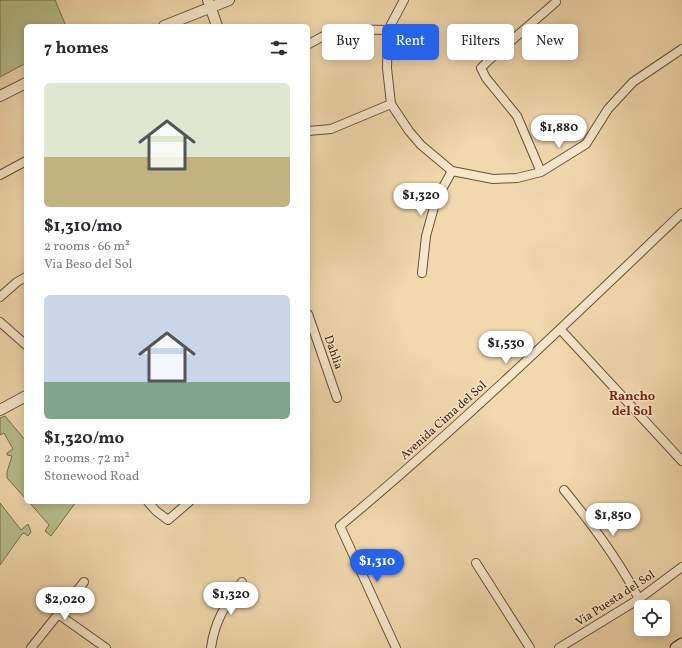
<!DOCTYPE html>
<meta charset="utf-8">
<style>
:root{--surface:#fff;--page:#f2f2f3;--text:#2b2b33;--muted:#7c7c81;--accent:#2563eb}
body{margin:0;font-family:Vollkorn,serif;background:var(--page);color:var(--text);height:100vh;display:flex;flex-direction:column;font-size:15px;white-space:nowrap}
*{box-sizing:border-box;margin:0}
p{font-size:13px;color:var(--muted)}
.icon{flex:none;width:22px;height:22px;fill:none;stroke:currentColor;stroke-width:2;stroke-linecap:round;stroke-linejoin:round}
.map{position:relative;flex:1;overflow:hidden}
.sheet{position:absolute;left:24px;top:24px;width:286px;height:480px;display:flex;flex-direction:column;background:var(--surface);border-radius:6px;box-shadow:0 2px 10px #0003}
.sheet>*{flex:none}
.hud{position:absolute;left:322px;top:24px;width:300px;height:36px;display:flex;gap:8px}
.fabs{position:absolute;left:634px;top:600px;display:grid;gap:8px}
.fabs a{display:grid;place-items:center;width:36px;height:36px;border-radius:6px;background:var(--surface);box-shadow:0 2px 10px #0003;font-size:20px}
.price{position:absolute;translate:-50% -34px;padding:0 9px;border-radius:14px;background:#fff;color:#222;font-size:13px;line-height:26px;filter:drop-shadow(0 1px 2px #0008)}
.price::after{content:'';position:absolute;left:50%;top:24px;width:12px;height:9px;margin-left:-6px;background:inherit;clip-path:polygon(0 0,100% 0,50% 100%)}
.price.on{background:var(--accent);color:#fff}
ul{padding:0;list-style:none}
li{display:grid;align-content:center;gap:8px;height:212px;padding:0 20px}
li span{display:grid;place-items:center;height:124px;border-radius:6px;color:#555}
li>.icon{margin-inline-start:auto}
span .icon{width:72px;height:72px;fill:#fffc;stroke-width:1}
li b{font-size:17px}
h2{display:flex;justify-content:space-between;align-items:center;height:48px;padding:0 20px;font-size:17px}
.tag{padding:0 14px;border-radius:6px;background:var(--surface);box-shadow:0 2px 10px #0003;font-size:14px;line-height:36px}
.tag.on{background:var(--accent);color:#fff}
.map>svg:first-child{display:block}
.green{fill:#b6bf8d;stroke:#787050}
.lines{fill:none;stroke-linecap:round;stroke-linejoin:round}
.minor-casing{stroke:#675039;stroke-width:10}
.tertiary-casing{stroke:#675039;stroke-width:12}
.secondary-casing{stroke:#392212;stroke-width:13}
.minor{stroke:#f6e6ca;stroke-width:8}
.tertiary{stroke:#f6e6ca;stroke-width:10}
.secondary{stroke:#f6e6ca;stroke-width:11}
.labels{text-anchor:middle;stroke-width:3;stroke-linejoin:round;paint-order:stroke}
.street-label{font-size:12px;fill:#392212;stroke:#f6e6ca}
.neighbourhood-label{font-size:13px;font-weight:bold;fill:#7a1f14;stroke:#f6e6ca}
</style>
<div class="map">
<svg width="682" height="648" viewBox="0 0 682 648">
<rect width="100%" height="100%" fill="#f1d8ad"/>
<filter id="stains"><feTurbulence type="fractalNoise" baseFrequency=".005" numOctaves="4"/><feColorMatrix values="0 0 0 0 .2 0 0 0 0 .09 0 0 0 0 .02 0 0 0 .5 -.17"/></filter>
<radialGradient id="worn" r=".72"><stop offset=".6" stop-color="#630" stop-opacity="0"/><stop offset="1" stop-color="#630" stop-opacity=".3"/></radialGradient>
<path class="green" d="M 0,0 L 55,0 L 66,26 L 26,26 L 26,63 L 0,77 Z
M 5,416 L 26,441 L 26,499 L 7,478 L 7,472 L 12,456 L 7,455 L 7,453 L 13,449 L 4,433 L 0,435 L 0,418 Z
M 29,502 L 76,502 L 51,536 L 45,531 L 49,525 Z
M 0,503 L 21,530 L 28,524 L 31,532 L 28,536 L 24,533 L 22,534 L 0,565 Z"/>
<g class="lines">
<g class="minor-casing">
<path id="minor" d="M 404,0 L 388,30 L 387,68 L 391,104 L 409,131 L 421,145 L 452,171 L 493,179 L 517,178 L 541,172 L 586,144 L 608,109 L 633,82 L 682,49
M 309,44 L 336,29 L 388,30
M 308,131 L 331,129 L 391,104
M 541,172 L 517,116 L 486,78 L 481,68 L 488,61 L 556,2
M 0,175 L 26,161
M 422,273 L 426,236 L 436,200 L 452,171
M 0,297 L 17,282 L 26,277
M 308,314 L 337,398
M 0,322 L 26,345
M 560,329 L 682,461
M 564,490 C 592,524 618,559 639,599
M 148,502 L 156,511 L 168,520 L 189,502
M 476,563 L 530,648
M 58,614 L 106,648
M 31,648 L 84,582
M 211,648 C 215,619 226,605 242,582
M 396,648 L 340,526 C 459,427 570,320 682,213
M 559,648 L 639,599 L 682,567"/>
</g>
<g class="tertiary-casing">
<path id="tertiary" d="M 208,0 L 217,26
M 164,26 L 229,0
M 0,96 L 26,83
M 0,410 L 26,396"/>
</g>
<g class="secondary-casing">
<path id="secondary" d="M 676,648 L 682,644"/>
</g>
<use href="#minor" class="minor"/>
<use href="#tertiary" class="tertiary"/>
<use href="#secondary" class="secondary"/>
</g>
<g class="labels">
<g class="street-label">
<text transform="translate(334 352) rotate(71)" y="4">Dahlia</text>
<text transform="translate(443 420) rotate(-42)" y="4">Avenida Cima del Sol</text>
<text transform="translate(615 598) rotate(-33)" y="4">Via Puesta del Sol</text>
</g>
<g class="neighbourhood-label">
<text x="632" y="400">Rancho<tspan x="632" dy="15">del Sol</tspan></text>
</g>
</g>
<rect width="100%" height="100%" filter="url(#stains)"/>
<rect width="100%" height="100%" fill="url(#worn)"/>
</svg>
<div class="fabs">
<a><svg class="icon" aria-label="locate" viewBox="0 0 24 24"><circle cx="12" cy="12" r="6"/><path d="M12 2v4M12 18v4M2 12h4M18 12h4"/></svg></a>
</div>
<b class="price" style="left:559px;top:149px">$1,880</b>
<b class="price" style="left:421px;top:217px">$1,320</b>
<b class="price" style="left:506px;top:365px">$1,530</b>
<b class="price" style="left:613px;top:537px">$1,850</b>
<b class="price on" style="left:377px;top:583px">$1,310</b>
<b class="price" style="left:231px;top:616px">$1,320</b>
<b class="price" style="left:65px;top:621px">$2,020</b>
<div class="hud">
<a class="tag">Buy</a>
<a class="tag on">Rent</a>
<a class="tag">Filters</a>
<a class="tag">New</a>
</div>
<section class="sheet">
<h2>7 homes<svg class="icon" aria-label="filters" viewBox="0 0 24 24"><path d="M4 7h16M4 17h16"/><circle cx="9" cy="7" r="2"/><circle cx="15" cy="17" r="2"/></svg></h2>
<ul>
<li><span style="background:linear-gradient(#dfe7d0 60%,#c2b280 0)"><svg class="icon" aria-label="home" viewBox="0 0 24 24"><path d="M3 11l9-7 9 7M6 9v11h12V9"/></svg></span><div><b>$1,310/mo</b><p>2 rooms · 66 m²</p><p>Via Beso del Sol</p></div></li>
<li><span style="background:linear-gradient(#c9d6e8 70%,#7fa58c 0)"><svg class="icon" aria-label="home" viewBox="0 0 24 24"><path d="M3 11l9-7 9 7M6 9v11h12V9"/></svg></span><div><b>$1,320/mo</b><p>2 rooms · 72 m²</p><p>Stonewood Road</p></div></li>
</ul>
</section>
</div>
